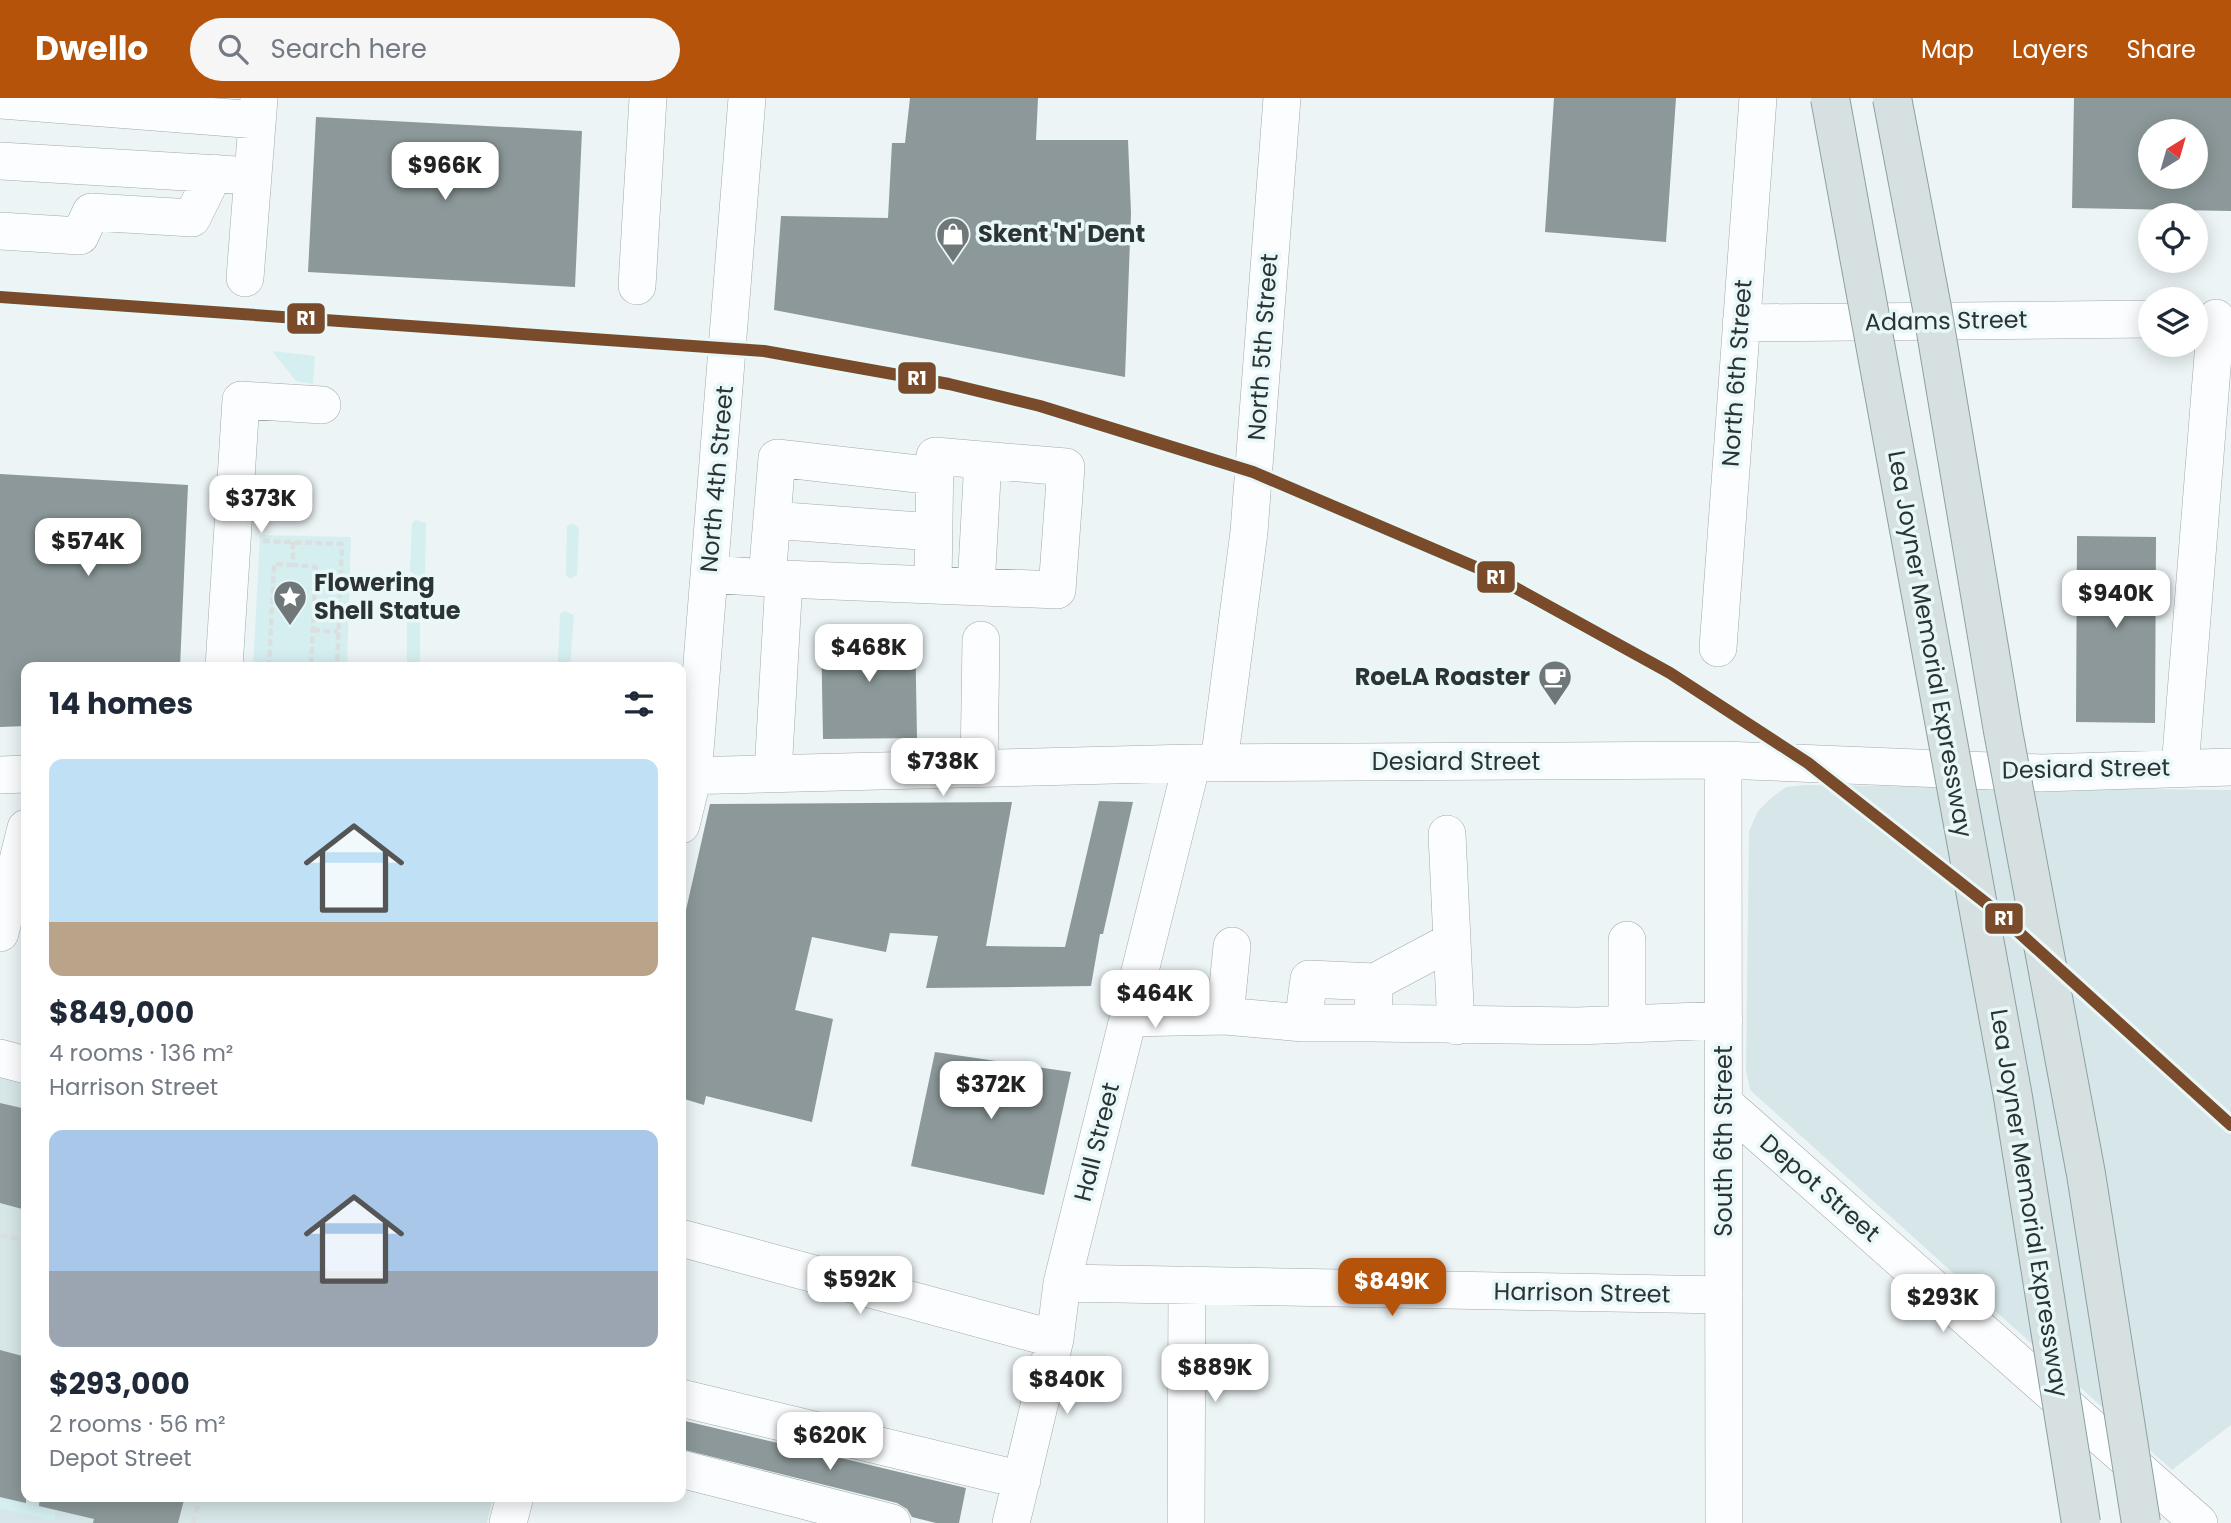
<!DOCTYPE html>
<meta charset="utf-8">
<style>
:root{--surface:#fff;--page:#f6f6f7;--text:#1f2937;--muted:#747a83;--accent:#b45309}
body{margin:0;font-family:Poppins,sans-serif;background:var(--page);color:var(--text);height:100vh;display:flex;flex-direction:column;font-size:26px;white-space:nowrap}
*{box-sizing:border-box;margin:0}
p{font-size:23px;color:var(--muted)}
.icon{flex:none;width:38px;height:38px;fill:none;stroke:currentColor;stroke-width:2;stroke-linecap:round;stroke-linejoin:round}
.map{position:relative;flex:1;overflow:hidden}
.side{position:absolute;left:21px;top:564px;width:665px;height:840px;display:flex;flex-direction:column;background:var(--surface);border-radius:14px;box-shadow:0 4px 18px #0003}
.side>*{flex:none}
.needle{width:46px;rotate:37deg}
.controls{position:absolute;left:2138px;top:21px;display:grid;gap:14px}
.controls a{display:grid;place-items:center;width:70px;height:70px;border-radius:50%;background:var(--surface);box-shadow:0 4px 18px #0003;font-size:35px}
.price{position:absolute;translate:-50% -60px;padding:0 16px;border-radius:14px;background:#fff;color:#222;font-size:23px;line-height:46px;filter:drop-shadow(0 2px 4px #0008)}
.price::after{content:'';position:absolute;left:50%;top:42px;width:21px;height:16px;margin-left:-10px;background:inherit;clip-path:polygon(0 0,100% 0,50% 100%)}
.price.active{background:var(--accent);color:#fff}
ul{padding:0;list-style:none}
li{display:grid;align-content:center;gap:14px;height:371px;padding:0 28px}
li span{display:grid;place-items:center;height:217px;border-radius:14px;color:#555}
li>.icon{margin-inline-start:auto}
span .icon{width:126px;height:126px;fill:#fffc;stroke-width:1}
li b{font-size:30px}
h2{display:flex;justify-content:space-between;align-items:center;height:84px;padding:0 28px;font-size:30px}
header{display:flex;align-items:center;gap:42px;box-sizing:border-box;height:98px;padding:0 35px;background:var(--accent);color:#fff}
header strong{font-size:33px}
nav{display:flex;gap:38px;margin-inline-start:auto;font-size:24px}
.search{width:490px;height:63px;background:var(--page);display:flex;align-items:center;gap:18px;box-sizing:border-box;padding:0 24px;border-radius:38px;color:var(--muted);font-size:26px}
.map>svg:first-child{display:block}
.built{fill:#d7e7e9}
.green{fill:#d5eff1}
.building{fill:#8c9899;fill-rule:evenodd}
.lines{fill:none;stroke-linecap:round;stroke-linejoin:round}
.minor-casing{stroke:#a2a9a9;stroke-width:38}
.path{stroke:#dcdfdf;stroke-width:4.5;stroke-dasharray:7 3.5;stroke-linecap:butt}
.minor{stroke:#fcfdfe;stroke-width:37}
.major-bridge-casing{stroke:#8ba0a2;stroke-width:40;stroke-linecap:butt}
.major-bridge{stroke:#d6e0e1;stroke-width:38}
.rail-1-casing{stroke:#e8f8f9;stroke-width:18}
.rail-1{stroke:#7a4b2a;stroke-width:12}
.labels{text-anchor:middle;stroke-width:7;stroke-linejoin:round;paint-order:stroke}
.poi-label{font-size:24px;font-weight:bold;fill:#2d3334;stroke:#e8f8f9;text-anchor:start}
.street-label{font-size:24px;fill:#2d3334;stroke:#e8f8f9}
.line-badge{stroke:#e8f8f9;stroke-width:2.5}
.badge-label{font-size:19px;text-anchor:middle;font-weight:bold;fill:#fff}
</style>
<header>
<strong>Dwello</strong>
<div class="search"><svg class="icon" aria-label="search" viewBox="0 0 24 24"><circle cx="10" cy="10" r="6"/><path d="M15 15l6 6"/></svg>Search here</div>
<nav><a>Map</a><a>Layers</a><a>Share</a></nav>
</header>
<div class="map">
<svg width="2231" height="1425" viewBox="0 0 2231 1425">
<rect width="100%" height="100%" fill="#ecf4f5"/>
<path class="built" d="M 1805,687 L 2231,692 L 2231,1327 L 2172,1372 L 1750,992 L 1746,972 L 1749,733 L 1758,713 L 1771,700 L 1786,689 Z
M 0,976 L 26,982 L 26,1398 L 493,1398 L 487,1425 L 0,1425 Z"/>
<path class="green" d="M 272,253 L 315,258 L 313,286 L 296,283 Z
M 416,422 L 426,425 L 425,476 L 417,478 L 410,473 L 412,425 Z
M 573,425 L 579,430 L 577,477 L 570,481 L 566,477 L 567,428 Z
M 260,437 L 351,439 L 347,569 L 253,569 Z
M 564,513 L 574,517 L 570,569 L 562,569 L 558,564 L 560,516 Z
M 415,514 L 420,518 L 420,568 L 407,569 L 407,517 Z
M 0,1400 L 56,1413 L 54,1423 L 0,1410 Z"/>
<path class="building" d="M 910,0 L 1038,0 L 1036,42 L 1128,42 L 1131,115 L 1125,279 L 774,212 L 781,118 L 888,120 L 892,45 L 905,45 Z
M 1554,0 L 1676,0 L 1666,144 L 1545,134 Z
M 2074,0 L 2231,0 L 2231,113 L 2072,110 ZM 2151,33 L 2196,33 L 2196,79 L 2151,79 Z
M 316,19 L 582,33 L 575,189 L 308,174 Z
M 0,376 L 188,387 L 180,569 L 26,569 L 26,628 L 0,629 Z
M 2077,438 L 2156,439 L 2155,625 L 2076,624 Z
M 915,530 L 917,640 L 823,641 L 821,531 Z
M 1099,703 L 1133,704 L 1103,836 L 1100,836 L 1091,888 L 926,890 L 938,838 L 890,835 L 886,854 L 812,839 L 795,912 L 833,921 L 812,1024 L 706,998 L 704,1007 L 681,1000 L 681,834 L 710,706 L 1012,704 L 986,848 L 1065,849 Z
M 935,954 L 1071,974 L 1044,1097 L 911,1068 Z
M 0,1005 L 26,1011 L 26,1112 L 0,1105 Z
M 0,1252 L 26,1259 L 26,1405 L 0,1399 Z
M 681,1322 L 966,1390 L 959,1425 L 936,1425 L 912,1419 L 907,1411 L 897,1405 L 681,1351 Z
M 40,1398 L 185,1398 L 178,1425 L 93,1425 L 94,1421 L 39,1408 Z"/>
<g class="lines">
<g class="minor-casing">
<path id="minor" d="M 0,2 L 257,22
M 0,63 L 253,78
M 0,133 L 80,138 L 91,114 L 192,120 L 214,75
M 245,180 L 259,0
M 637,188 L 648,0
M 1741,225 L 2151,221
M 772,422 L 933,434
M 709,476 L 784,481 L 773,675
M 767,480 L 777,360 L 935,378
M 784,481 L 1057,492 L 1066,369 L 935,358 L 933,487
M 976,489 L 983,362
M 1718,550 L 1758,0
M 224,569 L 241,302 L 322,307
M 1723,662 L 1724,1425
M 1219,665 L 1249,434 L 1282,0
M 979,670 L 981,542
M 2180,670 L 2216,220
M 0,677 L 26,676
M 681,678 L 1192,665 L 1723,662 L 2041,675 L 2231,669
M 681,727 L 693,678 L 747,0
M 1447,736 L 1456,928
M 0,835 L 26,730
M 1627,842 L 1627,926
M 1375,884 L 1452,843
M 1225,918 L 1232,848
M 1128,920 L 1225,918 L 1303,925
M 1372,925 L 1303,925 L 1309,881 L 1375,884 L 1372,925 L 1578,928 L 1724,922
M 0,960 L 26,967
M 1725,1006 L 2199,1425
M 681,1140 L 1055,1241
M 1062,1185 L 1724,1197
M 681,1300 L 1022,1382
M 681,1371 L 892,1425
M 508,1425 L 515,1398
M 1011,1425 L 1055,1241 L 1062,1185 L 1192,665
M 1186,1425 L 1187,1187"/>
</g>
<path class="path" d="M 263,443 L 342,446 L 337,569
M 293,444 L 293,467 L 316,469 L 311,569
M 313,532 L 338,534
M 269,569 L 274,466 L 292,467
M 0,1137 L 26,1143
M 193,1425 L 200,1398"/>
<use href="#minor" class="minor"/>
<g class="major-bridge-casing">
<path id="major-bridge" d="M 1830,0 L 2013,999 L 2081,1425
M 1892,0 L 1932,210 L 2003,633 L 2086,1076 L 2141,1425"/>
</g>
<use href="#major-bridge" class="major-bridge"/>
<g class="rail-1-casing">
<path id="rail-1" d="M 0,199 L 764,253 L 949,286 L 1040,308 L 1253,374 L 1485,473 L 1670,575 L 1808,665 L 1991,809 L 2231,1027"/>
</g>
<use href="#rail-1" class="rail-1"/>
</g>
<defs>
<g id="shop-pin" transform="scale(1.75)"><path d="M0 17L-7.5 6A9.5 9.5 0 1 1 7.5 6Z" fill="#707778" stroke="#e8f8f9"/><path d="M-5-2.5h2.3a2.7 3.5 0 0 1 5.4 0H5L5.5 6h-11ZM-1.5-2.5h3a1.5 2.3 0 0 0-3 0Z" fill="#fff"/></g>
<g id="sight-pin" transform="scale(1.75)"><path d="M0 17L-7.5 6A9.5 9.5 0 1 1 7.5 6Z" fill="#707778" stroke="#e8f8f9"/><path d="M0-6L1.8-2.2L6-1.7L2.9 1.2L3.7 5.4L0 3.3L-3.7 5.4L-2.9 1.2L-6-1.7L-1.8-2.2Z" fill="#fff"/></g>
<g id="cafe-pin" transform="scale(1.75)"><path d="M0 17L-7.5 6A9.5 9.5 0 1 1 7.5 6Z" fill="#707778" stroke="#e8f8f9"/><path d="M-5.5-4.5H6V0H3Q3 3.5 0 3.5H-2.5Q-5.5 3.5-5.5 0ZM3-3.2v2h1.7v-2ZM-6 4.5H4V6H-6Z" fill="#fff"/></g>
</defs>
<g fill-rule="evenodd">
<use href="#shop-pin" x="953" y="136"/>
<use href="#sight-pin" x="290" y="499"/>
<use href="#cafe-pin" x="1555" y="579"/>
</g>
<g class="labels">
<g class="poi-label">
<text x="978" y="144">Skent 'N' Dent</text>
<text x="314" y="493">Flowering<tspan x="314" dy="28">Shell Statue</tspan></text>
<text x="1530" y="587" text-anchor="end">RoeLA Roaster</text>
</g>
<g class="street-label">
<text transform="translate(1946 223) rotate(-1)" y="8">Adams Street</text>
<text transform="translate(1263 249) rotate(-86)" y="8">North 5th Street</text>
<text transform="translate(1737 275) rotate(-86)" y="8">North 6th Street</text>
<text transform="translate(717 381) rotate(-85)" y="8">North 4th Street</text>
<text transform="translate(1930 546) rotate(80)" y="8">Lea Joyner Memorial Expressway</text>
<text x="1456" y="672">Desiard Street</text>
<text transform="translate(2086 671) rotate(-1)" y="8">Desiard Street</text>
<text transform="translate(1724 1043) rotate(-90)" y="8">South 6th Street</text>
<text transform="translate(1097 1044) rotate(-76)" y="8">Hall Street</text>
<text transform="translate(1820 1090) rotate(41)" y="8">Depot Street</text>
<text transform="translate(2029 1105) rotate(81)" y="8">Lea Joyner Memorial Expressway</text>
<text transform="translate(1582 1195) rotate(1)" y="8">Harrison Street</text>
</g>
</g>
<g class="line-badge">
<rect x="286" y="204" width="40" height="33" rx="7" fill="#7a4b2a"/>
<rect x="897" y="263" width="40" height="34" rx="7" fill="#7a4b2a"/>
<rect x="1476" y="462" width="40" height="34" rx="7" fill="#7a4b2a"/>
<rect x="1984" y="804" width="40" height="33" rx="7" fill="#7a4b2a"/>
</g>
<g class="badge-label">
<text x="306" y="227">R1</text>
<text x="917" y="287">R1</text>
<text x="1496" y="486">R1</text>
<text x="2004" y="827">R1</text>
</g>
</svg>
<div class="controls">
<a><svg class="needle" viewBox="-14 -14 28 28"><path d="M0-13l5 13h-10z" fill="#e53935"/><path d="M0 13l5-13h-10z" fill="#747a83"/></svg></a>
<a><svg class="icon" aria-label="locate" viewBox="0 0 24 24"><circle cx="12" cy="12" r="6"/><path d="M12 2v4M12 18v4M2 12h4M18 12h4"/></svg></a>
<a><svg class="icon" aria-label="layers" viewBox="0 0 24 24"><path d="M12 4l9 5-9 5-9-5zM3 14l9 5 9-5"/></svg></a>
</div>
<b class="price" style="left:445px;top:104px">$966K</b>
<b class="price" style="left:261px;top:437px">$373K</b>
<b class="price" style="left:88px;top:480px">$574K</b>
<b class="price" style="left:2116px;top:532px">$940K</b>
<b class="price" style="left:869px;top:586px">$468K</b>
<b class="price" style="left:943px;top:700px">$738K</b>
<b class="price" style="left:1155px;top:932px">$464K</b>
<b class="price" style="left:991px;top:1023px">$372K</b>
<b class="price" style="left:860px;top:1218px">$592K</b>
<b class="price active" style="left:1392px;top:1220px">$849K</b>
<b class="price" style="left:1943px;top:1236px">$293K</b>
<b class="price" style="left:1215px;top:1306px">$889K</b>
<b class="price" style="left:1067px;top:1318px">$840K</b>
<b class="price" style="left:830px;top:1374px">$620K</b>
<section class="side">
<h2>14 homes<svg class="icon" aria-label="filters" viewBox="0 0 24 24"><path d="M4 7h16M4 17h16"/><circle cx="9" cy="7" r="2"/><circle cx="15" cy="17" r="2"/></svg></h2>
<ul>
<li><span style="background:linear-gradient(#bfe0f5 75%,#b9a48a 0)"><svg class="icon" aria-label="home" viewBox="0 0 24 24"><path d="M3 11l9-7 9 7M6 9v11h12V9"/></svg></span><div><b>$849,000</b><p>4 rooms · 136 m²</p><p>Harrison Street</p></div></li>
<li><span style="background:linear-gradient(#a9c7e8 65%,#9aa5b1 0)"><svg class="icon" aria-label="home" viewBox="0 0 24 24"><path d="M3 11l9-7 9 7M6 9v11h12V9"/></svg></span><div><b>$293,000</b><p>2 rooms · 56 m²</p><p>Depot Street</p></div></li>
</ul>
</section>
</div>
